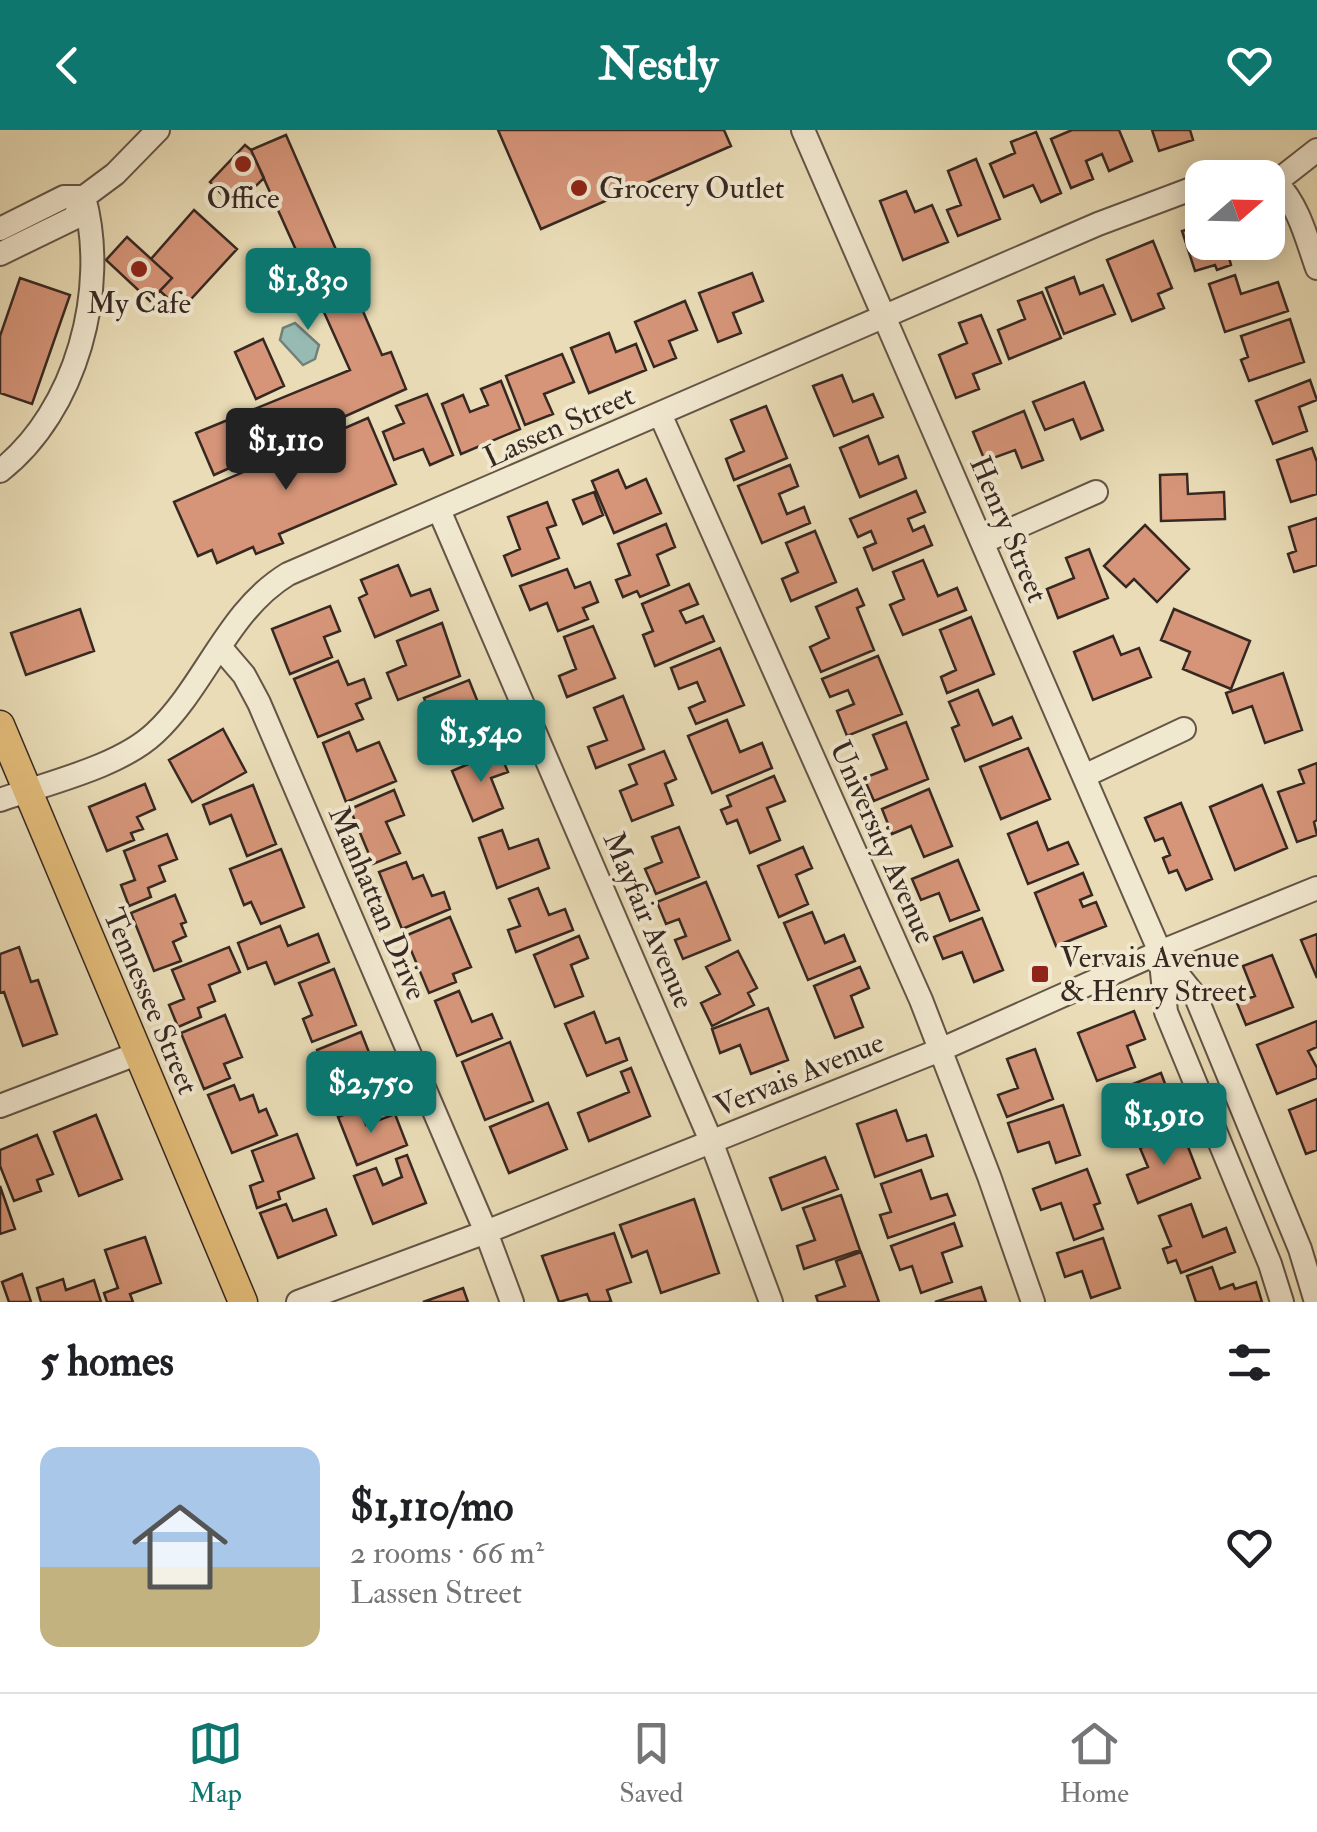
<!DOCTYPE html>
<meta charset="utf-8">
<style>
:root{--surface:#fff;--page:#f6f6f6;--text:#202124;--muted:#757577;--line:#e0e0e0;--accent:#0f766e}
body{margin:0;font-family:"IM FELL Double Pica",serif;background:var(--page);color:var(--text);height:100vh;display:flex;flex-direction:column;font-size:38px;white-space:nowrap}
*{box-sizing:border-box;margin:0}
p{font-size:32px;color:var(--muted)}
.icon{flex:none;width:55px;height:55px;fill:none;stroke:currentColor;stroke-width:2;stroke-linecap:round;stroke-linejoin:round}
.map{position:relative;height:1172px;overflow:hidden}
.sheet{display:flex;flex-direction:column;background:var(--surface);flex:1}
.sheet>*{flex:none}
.needle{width:65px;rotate:70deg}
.fabs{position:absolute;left:1185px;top:30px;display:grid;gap:20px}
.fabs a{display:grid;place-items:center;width:100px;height:100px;border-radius:20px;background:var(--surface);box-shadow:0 5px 25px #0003;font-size:50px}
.price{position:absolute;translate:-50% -85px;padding:0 22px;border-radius:10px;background:var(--accent);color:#fff;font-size:32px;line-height:65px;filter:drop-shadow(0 2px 5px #0008)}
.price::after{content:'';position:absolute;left:50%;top:60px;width:30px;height:22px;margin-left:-15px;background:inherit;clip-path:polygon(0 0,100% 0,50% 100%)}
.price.selected{background:#222;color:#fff}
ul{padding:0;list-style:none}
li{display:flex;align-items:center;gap:30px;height:250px;padding:0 40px}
li span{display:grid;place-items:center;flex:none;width:280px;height:200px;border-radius:20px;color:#555}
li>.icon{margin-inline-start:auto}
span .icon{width:120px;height:120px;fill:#fffc;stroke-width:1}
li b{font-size:42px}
h2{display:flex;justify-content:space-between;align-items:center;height:120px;padding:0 40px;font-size:42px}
header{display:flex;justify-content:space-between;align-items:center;height:130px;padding:0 40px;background:var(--accent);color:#fff;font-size:45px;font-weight:700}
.tab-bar{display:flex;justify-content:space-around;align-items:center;height:140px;border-top:2px solid var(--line);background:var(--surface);font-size:28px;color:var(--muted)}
.tab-bar a{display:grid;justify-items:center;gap:5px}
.tab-bar .selected{color:var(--accent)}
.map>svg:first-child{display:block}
.water{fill:#97bbb2;stroke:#718078;stroke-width:2.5}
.building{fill:#d69579;stroke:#372822;stroke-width:2.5}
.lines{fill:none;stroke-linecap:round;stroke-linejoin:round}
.minor-casing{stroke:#645547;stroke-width:26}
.major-casing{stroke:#372822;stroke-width:31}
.minor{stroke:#f1e8d0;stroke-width:22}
.major{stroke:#e4be7b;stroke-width:28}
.poi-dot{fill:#8f2418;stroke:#f1e8d0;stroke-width:4}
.labels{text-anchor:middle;stroke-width:8;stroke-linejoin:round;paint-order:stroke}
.poi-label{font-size:30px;fill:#372822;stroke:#f1e8d0;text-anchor:start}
.street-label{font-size:30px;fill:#372822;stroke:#f1e8d0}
</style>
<header><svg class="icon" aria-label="back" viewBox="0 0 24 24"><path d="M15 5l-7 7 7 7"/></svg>Nestly<svg class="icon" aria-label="heart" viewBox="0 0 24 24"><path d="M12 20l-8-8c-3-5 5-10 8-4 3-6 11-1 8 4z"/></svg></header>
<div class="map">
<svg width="1317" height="1172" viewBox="0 0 1317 1172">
<rect width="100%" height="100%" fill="#e9dcb6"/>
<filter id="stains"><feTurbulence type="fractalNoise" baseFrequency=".002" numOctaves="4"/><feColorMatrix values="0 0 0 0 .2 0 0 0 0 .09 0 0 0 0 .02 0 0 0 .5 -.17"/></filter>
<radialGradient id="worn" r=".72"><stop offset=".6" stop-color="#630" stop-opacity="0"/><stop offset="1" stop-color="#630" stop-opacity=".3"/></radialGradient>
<path class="water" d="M 295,193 L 319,215 L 315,229 L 303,235 L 280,210 L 283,198 Z"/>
<path class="building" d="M 498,0 L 724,0 L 731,16 L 541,99 Z
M 1072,0 L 1119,0 L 1132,31 L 1109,41 L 1102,24 L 1086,31 L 1093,49 L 1071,58 L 1051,9 Z
M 1152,0 L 1190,0 L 1193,10 L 1159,21 Z
M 1036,2 L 1061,63 L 1041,72 L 1033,55 L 1004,67 L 990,34 L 1015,23 L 1011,12 Z
M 286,5 L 382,225 L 391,222 L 406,259 L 214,345 L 196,303 L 350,240 L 251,20 Z
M 245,15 L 251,20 L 264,48 L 234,77 L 210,52 Z
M 976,29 L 1000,89 L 958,106 L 947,80 L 961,75 L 948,41 Z
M 906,61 L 915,82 L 932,75 L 948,112 L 903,130 L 880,71 Z
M 194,80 L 237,119 L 181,180 L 160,161 L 172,148 L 151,129 Z
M 1202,95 L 1202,112 L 1261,112 L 1228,124 L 1231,135 L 1217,140 L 1215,135 L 1195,141 L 1182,101 Z
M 127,107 L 172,148 L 150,171 L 106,130 Z
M 1153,111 L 1172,158 L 1158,164 L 1164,178 L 1132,191 L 1107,130 Z
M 752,143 L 763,171 L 733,183 L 741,203 L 718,212 L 699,163 Z
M 1235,145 L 1241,164 L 1278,152 L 1288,181 L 1225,202 L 1209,154 Z
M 1074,147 L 1080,164 L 1103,155 L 1115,184 L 1064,204 L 1046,158 Z
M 20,148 L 70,165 L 32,274 L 0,263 L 0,206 Z
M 1042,162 L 1061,208 L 1009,229 L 998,200 L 1025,189 L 1018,171 Z
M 685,171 L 697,200 L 669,211 L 676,228 L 654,237 L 635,192 Z
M 981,185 L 1001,233 L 973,244 L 979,259 L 956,268 L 939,225 L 967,213 L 959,193 Z
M 1290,189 L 1304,232 L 1249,251 L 1241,230 L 1248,227 L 1241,206 Z
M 609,203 L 616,222 L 636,214 L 646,240 L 589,263 L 571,218 Z
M 263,209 L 284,256 L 256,269 L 235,222 Z
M 562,224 L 574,252 L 544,264 L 553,284 L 525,295 L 506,246 Z
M 842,245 L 853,272 L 873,264 L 883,287 L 834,306 L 813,256 Z
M 1310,250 L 1317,270 L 1299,277 L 1307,301 L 1273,314 L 1256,271 Z
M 501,251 L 520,299 L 461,324 L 442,274 L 463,265 L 470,282 L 488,275 L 481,259 Z
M 1084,252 L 1103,300 L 1081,309 L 1073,289 L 1045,300 L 1033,272 Z
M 427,264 L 453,325 L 430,335 L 423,319 L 394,330 L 383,302 L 404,293 L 396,276 Z
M 766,276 L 787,328 L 734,350 L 726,329 L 744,321 L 731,290 Z
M 1024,281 L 1043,330 L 1022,338 L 1015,320 L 985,331 L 973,302 Z
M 368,288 L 396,354 L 279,404 L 283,413 L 256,424 L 253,417 L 217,433 L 212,420 L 198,426 L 174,372 Z
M 868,306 L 879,334 L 898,326 L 906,348 L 860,367 L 840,318 Z
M 1312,318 L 1317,332 L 1317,364 L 1291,372 L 1277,330 Z
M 790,335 L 798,356 L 779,364 L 787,384 L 804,377 L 810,393 L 762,413 L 738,356 Z
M 618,340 L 626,358 L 646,349 L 661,383 L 614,403 L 592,351 Z
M 1187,344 L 1188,364 L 1224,362 L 1225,389 L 1161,391 L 1160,345 Z
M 916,361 L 925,382 L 908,389 L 913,401 L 924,396 L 932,415 L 873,440 L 864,418 L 876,413 L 871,401 L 858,407 L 850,389 Z
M 594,362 L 603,385 L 583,394 L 573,370 Z
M 547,372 L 556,395 L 547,398 L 559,428 L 512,446 L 504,426 L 520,419 L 508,387 Z
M 1317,388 L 1317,435 L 1294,442 L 1288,424 L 1296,421 L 1289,397 Z
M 666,394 L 675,417 L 657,425 L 669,455 L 640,467 L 637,461 L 623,467 L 616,450 L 630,445 L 618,414 Z
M 1145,395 L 1189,439 L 1157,472 L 1134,449 L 1126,457 L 1104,436 Z
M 815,401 L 836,452 L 791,471 L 782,449 L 798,442 L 786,413 Z
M 1089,419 L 1108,468 L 1058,488 L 1047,459 L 1074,448 L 1066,428 Z
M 923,430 L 938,466 L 957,458 L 966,480 L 903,505 L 890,475 L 904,469 L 893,442 Z
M 398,435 L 411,466 L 430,459 L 438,480 L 375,507 L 359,468 L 367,464 L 361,450 Z
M 567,439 L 575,458 L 590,452 L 598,472 L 583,478 L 588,489 L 558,501 L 547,473 L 530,480 L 520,456 Z
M 689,454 L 698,474 L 680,481 L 686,493 L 703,486 L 714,511 L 655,536 L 643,505 L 653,501 L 642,474 Z
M 857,459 L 864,475 L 857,478 L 874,520 L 821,542 L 810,517 L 829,508 L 816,477 Z
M 330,476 L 340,501 L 324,507 L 332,527 L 290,544 L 272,499 Z
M 80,479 L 94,521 L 26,545 L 11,503 Z
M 1174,479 L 1250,511 L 1231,559 L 1183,539 L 1190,522 L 1161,510 Z
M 971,487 L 994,544 L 947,563 L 941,547 L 956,540 L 940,500 Z
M 442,493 L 460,546 L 398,570 L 387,543 L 406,535 L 397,511 Z
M 593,496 L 615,548 L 567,567 L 559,546 L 576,539 L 564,507 Z
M 1113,506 L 1121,525 L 1139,518 L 1151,547 L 1093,570 L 1074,522 Z
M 720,518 L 744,575 L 696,594 L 689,578 L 705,571 L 697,552 L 679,559 L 671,538 Z
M 878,526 L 902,584 L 847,606 L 837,581 L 854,574 L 848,560 L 830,567 L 822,549 Z
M 338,531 L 348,555 L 364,549 L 371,568 L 356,574 L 363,589 L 318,607 L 294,549 Z
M 1283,543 L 1302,600 L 1265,613 L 1252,576 L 1233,583 L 1226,563 Z
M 469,550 L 493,610 L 443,630 L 434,607 L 451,600 L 443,581 L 431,586 L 424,568 Z
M 978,560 L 993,595 L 1012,587 L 1021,608 L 965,631 L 952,598 L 959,595 L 949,572 Z
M 623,566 L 644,619 L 596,638 L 588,617 L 607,610 L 594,578 Z
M 727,590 L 740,622 L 762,613 L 772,638 L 712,663 L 688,606 Z
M 906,592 L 928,649 L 874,671 L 864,648 L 887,639 L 873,605 Z
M 223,599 L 246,642 L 192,672 L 169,630 Z
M 349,602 L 357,621 L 379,612 L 396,651 L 346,672 L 323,613 Z
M 1028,618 L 1050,669 L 1001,689 L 980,637 Z
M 499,621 L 508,642 L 491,648 L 503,678 L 473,691 L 452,641 Z
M 664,621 L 676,649 L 665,654 L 673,675 L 632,691 L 620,661 L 637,654 L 629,635 Z
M 1317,633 L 1317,690 L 1314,692 L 1317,705 L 1297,712 L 1278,662 L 1304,653 L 1299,640 Z
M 774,646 L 785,671 L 767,678 L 780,710 L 750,723 L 737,690 L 727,694 L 721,680 L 731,676 L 727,666 Z
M 145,654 L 155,679 L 137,687 L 143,699 L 131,703 L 134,710 L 107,721 L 89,677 Z
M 253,655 L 276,714 L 247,726 L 231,685 L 210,694 L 203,675 Z
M 1262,655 L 1287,718 L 1235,740 L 1210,677 Z
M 929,659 L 952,716 L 924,727 L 911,696 L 892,704 L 882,679 Z
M 394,660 L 404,685 L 386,692 L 400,723 L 373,734 L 350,679 Z
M 1181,673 L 1212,749 L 1186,760 L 1177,740 L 1169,743 L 1163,728 L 1170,725 L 1163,708 L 1155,711 L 1145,688 Z
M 1037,692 L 1048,720 L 1068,712 L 1078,734 L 1028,754 L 1008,704 Z
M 679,697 L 699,747 L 656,764 L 645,739 L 662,732 L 652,707 Z
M 502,700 L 509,719 L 538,709 L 549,738 L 497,758 L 479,708 Z
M 167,704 L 177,729 L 159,736 L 165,751 L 148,758 L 151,767 L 129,776 L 121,755 L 135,750 L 124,721 Z
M 803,717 L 812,738 L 796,745 L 808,774 L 779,787 L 758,736 Z
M 281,719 L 304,777 L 261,794 L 251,772 L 244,775 L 230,739 Z
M 958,730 L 979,780 L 950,791 L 939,763 L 921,770 L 912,749 Z
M 406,732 L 413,749 L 423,745 L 432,766 L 444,762 L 450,779 L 402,799 L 379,742 Z
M 1083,743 L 1092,765 L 1080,770 L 1083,777 L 1096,772 L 1106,796 L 1056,816 L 1035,763 Z
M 706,752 L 730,810 L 683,829 L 675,810 L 686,806 L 679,789 L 666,794 L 657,772 Z
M 538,758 L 549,785 L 565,779 L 573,800 L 516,822 L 508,800 L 520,796 L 509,769 Z
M 175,765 L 186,792 L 181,794 L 186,806 L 173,812 L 181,831 L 154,841 L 131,783 Z
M 812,782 L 825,813 L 844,805 L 855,831 L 808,850 L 784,793 Z
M 450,787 L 471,837 L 453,844 L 456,852 L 429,863 L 405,806 Z
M 982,788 L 1003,840 L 974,852 L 962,822 L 943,829 L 934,807 Z
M 280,796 L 288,816 L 318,804 L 329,832 L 275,854 L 266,832 L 248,839 L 238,813 Z
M 1317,804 L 1317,848 L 1301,810 Z
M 579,806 L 588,828 L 571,835 L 583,866 L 555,877 L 534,825 Z
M 19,817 L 31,852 L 38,850 L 57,904 L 23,916 L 4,862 L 0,863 L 0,824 Z
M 229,817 L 240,842 L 209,855 L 215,871 L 198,878 L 201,887 L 178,897 L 169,875 L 184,869 L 172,840 Z
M 738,821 L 757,858 L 748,863 L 754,875 L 712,896 L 701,873 L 720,864 L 706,837 Z
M 1272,825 L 1293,877 L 1246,895 L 1237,873 L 1255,866 L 1243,836 Z
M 860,837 L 869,858 L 851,866 L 863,897 L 835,908 L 814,856 Z
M 334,839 L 356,895 L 312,912 L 303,889 L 312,885 L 299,853 Z
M 459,861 L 472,892 L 492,884 L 502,908 L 457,926 L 435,871 Z
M 768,878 L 788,930 L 751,944 L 740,915 L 720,923 L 712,899 Z
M 1134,881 L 1145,909 L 1127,916 L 1135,937 L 1097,951 L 1078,903 Z
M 594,882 L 606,913 L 619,908 L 627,930 L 587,946 L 565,894 Z
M 225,885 L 242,927 L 224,934 L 230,948 L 204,959 L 181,903 Z
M 1317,891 L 1317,917 L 1308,921 L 1317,938 L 1317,948 L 1277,964 L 1257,915 Z
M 361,902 L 383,958 L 359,968 L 352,950 L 332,958 L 317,920 Z
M 510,912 L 533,971 L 485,990 L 462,932 Z
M 1035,919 L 1053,969 L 1007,987 L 998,965 L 1018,958 L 1007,929 Z
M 631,938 L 650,986 L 589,1011 L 578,983 L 629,962 L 621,942 Z
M 1161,943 L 1179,991 L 1117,1015 L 1106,986 L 1112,983 L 1105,965 Z
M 234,955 L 240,970 L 253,965 L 259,982 L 266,979 L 277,1005 L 232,1023 L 208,965 Z
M 1317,969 L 1317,1020 L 1306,1024 L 1289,980 Z
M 548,973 L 567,1019 L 509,1043 L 490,997 Z
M 1063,975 L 1080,1025 L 1056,1033 L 1049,1012 L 1018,1022 L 1008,993 Z
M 359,979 L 366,995 L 395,984 L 407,1015 L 357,1035 L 338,987 Z
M 896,980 L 907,1011 L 926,1005 L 933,1026 L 875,1047 L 857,994 Z
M 96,985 L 122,1049 L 79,1066 L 54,1002 Z
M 1182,1001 L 1200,1048 L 1138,1073 L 1127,1045 L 1148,1037 L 1140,1018 Z
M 297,1004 L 314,1048 L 278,1062 L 280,1069 L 257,1078 L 250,1056 L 263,1051 L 252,1021 Z
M 37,1005 L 53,1044 L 37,1050 L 41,1061 L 14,1071 L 0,1036 L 0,1020 Z
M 407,1025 L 426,1073 L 373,1094 L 354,1046 L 376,1038 L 383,1055 L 402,1047 L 396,1029 Z
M 825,1027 L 838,1059 L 782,1080 L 770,1048 Z
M 1087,1039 L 1100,1073 L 1094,1075 L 1103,1099 L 1074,1110 L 1061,1073 L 1041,1080 L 1033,1059 Z
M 921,1040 L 931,1069 L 947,1064 L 955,1085 L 888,1108 L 880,1085 L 891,1082 L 881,1054 Z
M 0,1056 L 15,1099 L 0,1104 Z
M 841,1065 L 860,1120 L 804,1139 L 797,1116 L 815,1110 L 803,1078 Z
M 694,1069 L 719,1143 L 661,1163 L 647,1121 L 632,1127 L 620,1095 Z
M 286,1074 L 293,1091 L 326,1079 L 336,1105 L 278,1128 L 260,1083 Z
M 1191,1074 L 1203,1107 L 1226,1098 L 1235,1122 L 1181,1143 L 1176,1130 L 1168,1133 L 1163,1119 L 1171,1116 L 1159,1086 Z
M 954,1093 L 962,1116 L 942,1123 L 952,1152 L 921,1163 L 912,1136 L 900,1140 L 891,1116 Z
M 614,1103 L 631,1152 L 607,1160 L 611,1171 L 608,1172 L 590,1172 L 587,1164 L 559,1172 L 542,1126 Z
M 145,1107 L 161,1153 L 130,1164 L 133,1172 L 107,1172 L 104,1163 L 118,1158 L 105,1120 Z
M 1103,1108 L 1120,1158 L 1091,1168 L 1082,1141 L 1065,1147 L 1057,1123 Z
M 861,1122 L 879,1172 L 818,1172 L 816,1166 L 845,1156 L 836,1131 Z
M 1212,1137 L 1220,1159 L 1233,1154 L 1235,1159 L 1256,1152 L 1262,1172 L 1196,1172 L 1187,1146 Z
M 22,1144 L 31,1172 L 9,1172 L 2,1152 Z
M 63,1149 L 66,1160 L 94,1150 L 101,1172 L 41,1172 L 37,1158 Z
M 981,1157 L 986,1172 L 935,1172 Z
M 463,1158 L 468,1172 L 423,1172 Z"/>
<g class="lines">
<g class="minor-casing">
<path id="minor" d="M 803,0 L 1160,822 L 1196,867 L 1300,1119 L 1316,1172
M 1227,48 L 1260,48
M 1276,52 C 1299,76 1306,107 1317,138
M 1276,52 L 1317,20
M 0,99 L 64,67 L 84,67
M 0,124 L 74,88 L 84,67 L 115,44 L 158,0
M 660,284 L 921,870 L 989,1046 L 1033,1172
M 0,341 C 77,281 109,158 84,67
M 439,380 L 711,1011 L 771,1172
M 983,412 L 1096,362
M 220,517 L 244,545 L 259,573 L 486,1102 L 512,1172
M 1084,646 L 1184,599
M 0,670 C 47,653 119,637 155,603 C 206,555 227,481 288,444 L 1098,94 L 1202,55
M 1160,822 L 1166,882 L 1270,1134 L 1282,1172
M 0,976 L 139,923
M 298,1172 L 486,1102 L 940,920 L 1160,822 L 1317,758"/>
</g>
<g class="major-casing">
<path id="major" d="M 0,595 L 243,1172"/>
</g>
<use href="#minor" class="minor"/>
<use href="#major" class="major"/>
</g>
<g class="poi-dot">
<circle cx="243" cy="34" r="10"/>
<circle cx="579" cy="58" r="10"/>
<circle cx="139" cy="139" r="10"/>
<rect x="1030" y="834" width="20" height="20" rx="5"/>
</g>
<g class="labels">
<g class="poi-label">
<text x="599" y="68">Grocery Outlet</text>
<text x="243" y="78" text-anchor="middle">Office</text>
<text x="139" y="183" text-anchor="middle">My Cafe</text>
<text x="1060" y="837">Vervais Avenue<tspan x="1060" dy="34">&amp; Henry Street</tspan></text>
</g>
<g class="street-label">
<text transform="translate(559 296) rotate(-24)" y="10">Lassen Street</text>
<text transform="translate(1009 399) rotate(67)" y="10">Henry Street</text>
<text transform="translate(883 712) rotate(66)" y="10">University Avenue</text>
<text transform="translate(378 773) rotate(67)" y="10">Manhattan Drive</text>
<text transform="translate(649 790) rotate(67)" y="10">Mayfair Avenue</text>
<text transform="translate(151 871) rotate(67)" y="10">Tennessee Street</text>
<text transform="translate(799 944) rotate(-22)" y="10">Vervais Avenue</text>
</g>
</g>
<rect width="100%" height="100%" filter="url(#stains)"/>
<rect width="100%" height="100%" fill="url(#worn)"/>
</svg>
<div class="fabs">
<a><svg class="needle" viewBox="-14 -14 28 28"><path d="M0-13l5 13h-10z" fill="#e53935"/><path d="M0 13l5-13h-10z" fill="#757577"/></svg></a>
</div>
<b class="price" style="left:308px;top:203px">$1,830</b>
<b class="price selected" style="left:286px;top:363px">$1,110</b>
<b class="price" style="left:481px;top:655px">$1,540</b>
<b class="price" style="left:371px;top:1006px">$2,750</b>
<b class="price" style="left:1164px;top:1038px">$1,910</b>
</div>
<section class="sheet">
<h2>5 homes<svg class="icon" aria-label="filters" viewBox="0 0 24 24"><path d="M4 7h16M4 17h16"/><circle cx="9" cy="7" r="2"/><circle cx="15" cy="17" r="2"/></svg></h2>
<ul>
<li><span style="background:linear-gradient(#a9c7e8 60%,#c2b280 0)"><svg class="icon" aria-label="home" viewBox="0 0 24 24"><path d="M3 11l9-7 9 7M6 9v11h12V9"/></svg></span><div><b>$1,110/mo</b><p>2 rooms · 66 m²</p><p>Lassen Street</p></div><svg class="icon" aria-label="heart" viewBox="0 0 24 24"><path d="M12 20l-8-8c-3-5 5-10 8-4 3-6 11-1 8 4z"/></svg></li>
</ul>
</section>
<nav class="tab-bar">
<a class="selected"><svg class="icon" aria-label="map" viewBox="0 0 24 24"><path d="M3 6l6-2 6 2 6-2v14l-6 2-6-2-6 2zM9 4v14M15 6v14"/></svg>Map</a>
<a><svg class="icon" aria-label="saved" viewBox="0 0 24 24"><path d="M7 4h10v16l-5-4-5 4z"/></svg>Saved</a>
<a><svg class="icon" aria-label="home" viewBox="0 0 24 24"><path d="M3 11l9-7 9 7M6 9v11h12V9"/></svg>Home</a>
</nav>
